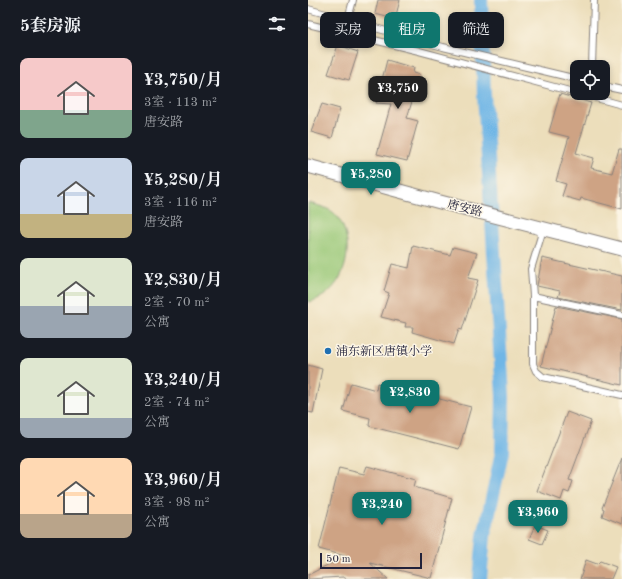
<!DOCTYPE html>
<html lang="zh">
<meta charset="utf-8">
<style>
:root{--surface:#171b24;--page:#242831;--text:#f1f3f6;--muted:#9ea1a6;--accent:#0f766e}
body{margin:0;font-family:"Old Standard TT","Noto Serif SC",serif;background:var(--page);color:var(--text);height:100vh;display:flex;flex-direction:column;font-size:15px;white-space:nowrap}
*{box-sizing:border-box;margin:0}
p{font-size:13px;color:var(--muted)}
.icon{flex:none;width:22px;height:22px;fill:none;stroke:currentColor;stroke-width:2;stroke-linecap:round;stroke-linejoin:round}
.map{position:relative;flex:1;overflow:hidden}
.panel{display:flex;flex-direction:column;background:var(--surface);width:308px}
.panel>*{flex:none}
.top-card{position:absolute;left:12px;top:12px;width:242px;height:36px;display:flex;gap:8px}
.controls{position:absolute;left:262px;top:60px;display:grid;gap:8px}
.controls a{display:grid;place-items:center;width:40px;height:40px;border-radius:8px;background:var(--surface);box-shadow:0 2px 6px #0003;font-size:20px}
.scale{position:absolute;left:12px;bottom:10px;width:102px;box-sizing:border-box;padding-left:4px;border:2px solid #22223b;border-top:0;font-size:11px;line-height:14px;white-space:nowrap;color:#22223b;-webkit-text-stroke:3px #fcf5e5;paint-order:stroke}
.price{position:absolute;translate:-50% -34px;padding:0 9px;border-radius:8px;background:var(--accent);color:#fff;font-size:13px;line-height:26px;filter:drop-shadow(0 1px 2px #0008)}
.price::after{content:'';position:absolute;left:50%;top:24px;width:12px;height:9px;margin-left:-6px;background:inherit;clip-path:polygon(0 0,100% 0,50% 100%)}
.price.current{background:#222;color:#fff}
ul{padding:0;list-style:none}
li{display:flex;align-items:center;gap:12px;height:100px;padding:0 20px}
li span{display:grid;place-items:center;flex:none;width:112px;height:80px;border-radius:8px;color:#555}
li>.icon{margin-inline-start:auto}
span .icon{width:48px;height:48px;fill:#fffc;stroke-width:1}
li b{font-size:17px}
h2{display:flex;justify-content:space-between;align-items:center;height:48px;padding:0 20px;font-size:17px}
.chip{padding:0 14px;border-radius:8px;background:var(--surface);box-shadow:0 2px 6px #0003;font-size:14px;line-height:36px}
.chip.current{background:var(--accent);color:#fff}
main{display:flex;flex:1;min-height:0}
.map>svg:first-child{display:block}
.green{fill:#99c877;stroke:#5e7559}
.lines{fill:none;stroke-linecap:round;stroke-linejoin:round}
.canal{stroke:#6fb6e6;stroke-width:14}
.building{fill:#cea384}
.service-casing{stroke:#87807b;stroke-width:8}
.minor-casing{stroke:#87807b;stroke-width:15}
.service{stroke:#fff;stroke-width:6}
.minor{stroke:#fff;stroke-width:13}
.poi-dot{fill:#1f6fb2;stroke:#fcf5e5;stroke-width:1.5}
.labels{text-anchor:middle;stroke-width:3;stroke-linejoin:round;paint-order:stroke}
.street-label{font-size:12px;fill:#22223b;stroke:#fcf5e5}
.poi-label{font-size:12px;fill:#22223b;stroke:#fcf5e5;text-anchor:start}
</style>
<main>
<section class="panel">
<h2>5套房源<svg class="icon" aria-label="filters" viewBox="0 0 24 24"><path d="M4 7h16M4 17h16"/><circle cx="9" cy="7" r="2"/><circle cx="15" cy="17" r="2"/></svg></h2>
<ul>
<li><span style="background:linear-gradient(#f6c9c9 65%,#7fa58c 0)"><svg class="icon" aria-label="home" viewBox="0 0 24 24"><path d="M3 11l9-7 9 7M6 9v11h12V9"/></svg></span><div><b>¥3,750/月</b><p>3室 · 113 m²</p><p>唐安路</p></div></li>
<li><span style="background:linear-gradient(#c9d6e8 70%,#c2b280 0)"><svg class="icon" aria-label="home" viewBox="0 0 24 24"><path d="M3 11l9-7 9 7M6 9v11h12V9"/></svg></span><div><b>¥5,280/月</b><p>3室 · 116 m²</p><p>唐安路</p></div></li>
<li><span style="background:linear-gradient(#dfe7d0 60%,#9aa5b1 0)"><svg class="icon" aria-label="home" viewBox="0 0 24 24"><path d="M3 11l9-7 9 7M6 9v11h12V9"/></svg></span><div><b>¥2,830/月</b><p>2室 · 70 m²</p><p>公寓</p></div></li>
<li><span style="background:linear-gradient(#dfe7d0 75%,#9aa5b1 0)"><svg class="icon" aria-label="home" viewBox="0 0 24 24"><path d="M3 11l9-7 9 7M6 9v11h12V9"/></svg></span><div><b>¥3,240/月</b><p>2室 · 74 m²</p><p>公寓</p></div></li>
<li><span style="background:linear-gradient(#ffd9b3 70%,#b9a48a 0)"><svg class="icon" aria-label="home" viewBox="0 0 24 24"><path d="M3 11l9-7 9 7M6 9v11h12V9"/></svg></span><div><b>¥3,960/月</b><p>3室 · 98 m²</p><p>公寓</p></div></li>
</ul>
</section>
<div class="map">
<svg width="314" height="579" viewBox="0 0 314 579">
<rect width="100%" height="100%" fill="#fcf5e5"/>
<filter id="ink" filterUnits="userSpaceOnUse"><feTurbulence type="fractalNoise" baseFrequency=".025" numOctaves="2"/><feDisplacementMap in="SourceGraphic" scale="8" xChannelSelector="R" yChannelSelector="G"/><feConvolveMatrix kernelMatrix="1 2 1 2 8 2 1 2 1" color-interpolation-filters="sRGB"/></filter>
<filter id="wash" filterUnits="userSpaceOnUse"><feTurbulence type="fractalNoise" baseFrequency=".012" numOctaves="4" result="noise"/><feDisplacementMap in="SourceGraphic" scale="16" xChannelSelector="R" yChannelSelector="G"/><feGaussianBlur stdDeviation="0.9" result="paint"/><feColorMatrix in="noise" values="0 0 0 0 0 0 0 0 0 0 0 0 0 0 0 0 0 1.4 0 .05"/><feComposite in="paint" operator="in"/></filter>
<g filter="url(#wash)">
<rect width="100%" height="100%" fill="#ecdebb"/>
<path class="green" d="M 0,203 C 9,205 22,208 28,215 C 51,243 37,295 0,302 Z"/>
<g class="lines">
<path class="canal" d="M 172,579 L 176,536 L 194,452 L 195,396 L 176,94 L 173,0"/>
</g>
<g id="blocks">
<path class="building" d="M 70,0 L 92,0 L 87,19 L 67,14 Z
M 30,45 L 50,52 L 41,80 L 20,74 Z
M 79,60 L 106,68 L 105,73 L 112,75 L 99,118 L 110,121 L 99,161 L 69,154 L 83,104 L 68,103 Z
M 252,94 L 283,103 L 268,153 L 286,158 L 283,168 L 304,173 L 311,149 L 314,149 L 314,209 L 273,198 L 272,201 L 254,196 L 258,184 L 248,181 L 261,137 L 241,132 Z
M 14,104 L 32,109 L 24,138 L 3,132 Z
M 105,246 L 142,255 L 145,247 L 169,253 L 160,278 L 170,280 L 154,330 L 151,329 L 146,344 L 104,332 L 105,327 L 97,327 L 98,323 L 73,317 L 81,293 L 76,291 L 84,264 L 101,268 Z
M 234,258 L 314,276 L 314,310 L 250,297 L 252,291 L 229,286 Z
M 248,306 L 314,319 L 314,385 L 233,366 Z
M 0,365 L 14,369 L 5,413 L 0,412 Z
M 43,383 L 68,390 L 69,383 L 163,407 L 151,449 L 61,426 L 62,418 L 35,411 Z
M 259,412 L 283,421 L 261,480 L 265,481 L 261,493 L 256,491 L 253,500 L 229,491 Z
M 314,458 L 314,524 L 294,516 L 296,509 L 294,508 Z
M 59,466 L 108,479 L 106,487 L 144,498 L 123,578 L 62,563 L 80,579 L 39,579 L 35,577 L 0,579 L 0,575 L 37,556 L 11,549 L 31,468 L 56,474 Z
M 227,525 L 240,530 L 234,544 L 221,539 Z
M 278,560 L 289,564 L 292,561 L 308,567 L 303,579 L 272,579 Z"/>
</g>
</g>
<g filter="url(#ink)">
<use href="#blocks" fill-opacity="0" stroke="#87807b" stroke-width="1"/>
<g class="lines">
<g class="service-casing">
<path id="service" d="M 0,9 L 135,47 L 269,79
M 40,19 L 45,0
M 0,24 L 111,51 L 269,93
M 284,67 L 286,0
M 295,86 L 314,90
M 270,93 L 314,105
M 225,296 L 223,269 L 233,236 L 231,227
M 314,315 L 225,296 L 225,364 L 228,371 L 235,377 L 314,395"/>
</g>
<g class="minor-casing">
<path id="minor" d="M 0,166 L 132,202 L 314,249"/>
</g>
<use href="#service" class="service"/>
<use href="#minor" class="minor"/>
</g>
</g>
<circle class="poi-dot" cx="20" cy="351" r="4"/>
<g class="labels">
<g class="street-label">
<text transform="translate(157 208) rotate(14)" y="4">唐安路</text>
</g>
<g class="poi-label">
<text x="28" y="355">浦东新区唐镇小学</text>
</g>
</g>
</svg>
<div class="controls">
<a><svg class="icon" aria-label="locate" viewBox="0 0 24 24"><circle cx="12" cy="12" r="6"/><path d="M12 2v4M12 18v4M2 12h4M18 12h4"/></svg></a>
</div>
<div class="scale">50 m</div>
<b class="price current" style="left:90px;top:110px">¥3,750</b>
<b class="price" style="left:63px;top:196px">¥5,280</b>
<b class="price" style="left:102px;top:414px">¥2,830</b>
<b class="price" style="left:74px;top:526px">¥3,240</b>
<b class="price" style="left:230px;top:534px">¥3,960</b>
<div class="top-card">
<a class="chip">买房</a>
<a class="chip current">租房</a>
<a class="chip">筛选</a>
</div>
</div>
</main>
